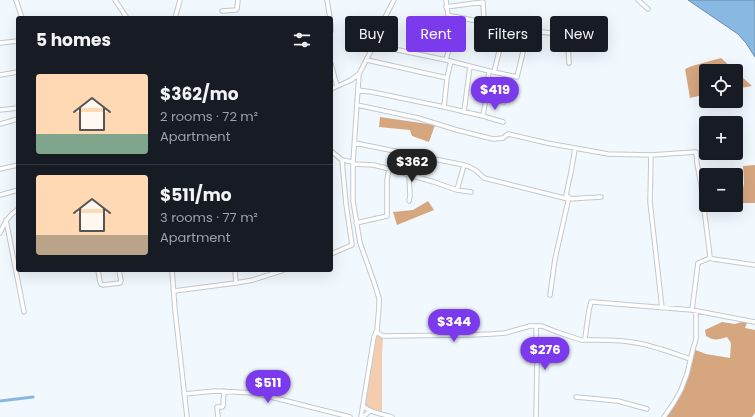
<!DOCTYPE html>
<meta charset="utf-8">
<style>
:root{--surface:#171b24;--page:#242831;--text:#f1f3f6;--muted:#9ea1a6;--line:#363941;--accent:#7c3aed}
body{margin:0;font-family:Poppins,sans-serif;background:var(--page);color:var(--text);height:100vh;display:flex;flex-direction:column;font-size:15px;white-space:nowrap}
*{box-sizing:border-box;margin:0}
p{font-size:13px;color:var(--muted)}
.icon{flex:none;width:22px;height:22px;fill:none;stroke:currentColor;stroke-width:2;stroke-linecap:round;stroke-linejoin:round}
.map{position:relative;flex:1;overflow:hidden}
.drawer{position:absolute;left:16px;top:16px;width:317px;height:256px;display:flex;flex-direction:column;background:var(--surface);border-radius:4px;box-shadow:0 4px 16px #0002}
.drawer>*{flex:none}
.top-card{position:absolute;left:345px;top:16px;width:350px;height:36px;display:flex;gap:8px}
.tools{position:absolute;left:699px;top:64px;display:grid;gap:8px}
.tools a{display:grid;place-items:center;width:44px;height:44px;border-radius:4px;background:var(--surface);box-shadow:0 4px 16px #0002;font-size:20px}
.price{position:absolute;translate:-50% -34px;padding:0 9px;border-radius:14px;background:var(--accent);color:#fff;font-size:13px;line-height:26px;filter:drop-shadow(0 1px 2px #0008)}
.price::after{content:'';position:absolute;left:50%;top:24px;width:12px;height:9px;margin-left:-6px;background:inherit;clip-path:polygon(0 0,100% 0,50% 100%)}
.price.on{background:#222;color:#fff}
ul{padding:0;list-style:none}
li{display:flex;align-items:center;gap:12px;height:100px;padding:0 20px}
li+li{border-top:1px solid var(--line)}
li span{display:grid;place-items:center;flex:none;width:112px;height:80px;border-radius:4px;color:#555}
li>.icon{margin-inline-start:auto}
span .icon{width:48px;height:48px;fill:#fffc;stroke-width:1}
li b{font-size:17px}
h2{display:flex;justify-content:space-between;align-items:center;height:48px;padding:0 20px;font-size:17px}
.chip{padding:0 14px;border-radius:4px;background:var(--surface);box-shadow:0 4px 16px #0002;font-size:14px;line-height:36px}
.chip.on{background:var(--accent);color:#fff}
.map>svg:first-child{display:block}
.green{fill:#f3cdad}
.forest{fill:#d6a77f}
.water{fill:#89b9e2;stroke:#6c8eab}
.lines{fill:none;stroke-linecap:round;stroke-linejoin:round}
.canal{stroke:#89b9e2;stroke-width:3}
.minor-casing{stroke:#c1c9d0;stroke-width:5.5}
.minor{stroke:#fff;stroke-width:3.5}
</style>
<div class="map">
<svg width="755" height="417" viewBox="0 0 755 417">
<rect width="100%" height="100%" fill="#f1f8fe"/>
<path class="green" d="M 378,335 L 383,336 L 382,356 L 382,414 L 363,406 L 374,337 Z"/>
<path class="forest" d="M 721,58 L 752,86 L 736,89 L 736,71 L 706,71 L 706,94 L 690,98 L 685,69 L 692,66 Z
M 380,117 L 435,125 L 429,142 L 412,136 L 410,130 L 379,127 Z
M 755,165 L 755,203 L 740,203 L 744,183 L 743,166 Z
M 428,201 L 434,210 L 397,225 L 393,212 L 413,210 Z
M 748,320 L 745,328 L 755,330 L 755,413 L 752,417 L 664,417 L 681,390 L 693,349 L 706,354 L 730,358 L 731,343 L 727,337 C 718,340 714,341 706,336 L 705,330 L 722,322 L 735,324 Z"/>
<path class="water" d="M 688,0 L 755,0 L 755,57 L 746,43 L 738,34 Z"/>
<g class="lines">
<path class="canal" d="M 0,401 L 33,397"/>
<g class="minor-casing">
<path id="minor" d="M 16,0 L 22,18
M 115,0 L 127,18
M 327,0 L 330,18
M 446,0 L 448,15 L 451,16 C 464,18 477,21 491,24 C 514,30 538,32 562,34 L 566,35 L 568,42 L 569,63
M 638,0 L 648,9
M 446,7 L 483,2 L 484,22
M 222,11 L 236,10 L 237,9 L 238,0
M 175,18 L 180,0
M 331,25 L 331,31
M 0,43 L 18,41
M 374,45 L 446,60 L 489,71 L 517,77 L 528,31
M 367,60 L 447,78
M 446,60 L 454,30 L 453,24 L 448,15
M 451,61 L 447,78 L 444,107 L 483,116 L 486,98 L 504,102 L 508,75
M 331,64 L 337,86
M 494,72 L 503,36
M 0,75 L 18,72
M 331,89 L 351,80 L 359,74 L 374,45 L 382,23 L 394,0
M 358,90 L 372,92 L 444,107
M 486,98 L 489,71
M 357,105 L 418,118 L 457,130 L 493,139 L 503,138 L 508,134 L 547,143 L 608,154 L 651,155 L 696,152 L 697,163 L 701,185 L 709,248 L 710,258 L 698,263 L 692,310
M 0,110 L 18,108
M 464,112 L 470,66
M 483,116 L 503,122
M 0,124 L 18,119
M 355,143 L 464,165 L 457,190
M 331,151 L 342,160 L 353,162 L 359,74
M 651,155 L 650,202 L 662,308
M 353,162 L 353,201 L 360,243 L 374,282 L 379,298 L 379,307 L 377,330 L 374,337 L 361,417
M 353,164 L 374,165 L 389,169 L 434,182 L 457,190 L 471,192
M 464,165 C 473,167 478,172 484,178 L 568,199 L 601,197
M 0,169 L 18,165
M 409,174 L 410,196 L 409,201
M 0,195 L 18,190
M 6,220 L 24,312
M 356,223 L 387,216 L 387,180 L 389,169
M 0,233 C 5,222 8,216 18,209
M 331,254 L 352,245 L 346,204 L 342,160
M 710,258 L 713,259 L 755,265
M 98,270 L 100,282 L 101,284 L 103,285 L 120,283 L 121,281 L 119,270
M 172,270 L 175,310 L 187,417
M 235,270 L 236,283
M 174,291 L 236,283 L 253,280 L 284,270
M 550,295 L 555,259 L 569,197 L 566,195 L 571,172 L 575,149
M 536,326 L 537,363 L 536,417
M 377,330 L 378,333 L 383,336 L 470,335 L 491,334 L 505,333 L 530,326 L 542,326 L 557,332 L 581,340 L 584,340 L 585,338 L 589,310 L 591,302 L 593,302 L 692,310 L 755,322
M 584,340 C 601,340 619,339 637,343 C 655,346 673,353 690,359
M 184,394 L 215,391 L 255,393 L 350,417
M 576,397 L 618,401 L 647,409
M 363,406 C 370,413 383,414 392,417
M 218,417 L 217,407 L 222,407 L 223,406 L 224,391
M 363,417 L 370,411
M 664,417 L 673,404 L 681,390 L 687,374 L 693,349 L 696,339 L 696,311"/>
</g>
<use href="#minor" class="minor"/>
</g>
</svg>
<div class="tools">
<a><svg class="icon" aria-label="locate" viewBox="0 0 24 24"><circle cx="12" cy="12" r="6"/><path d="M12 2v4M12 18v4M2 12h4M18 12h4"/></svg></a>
<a>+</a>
<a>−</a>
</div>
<b class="price" style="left:495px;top:111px">$419</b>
<b class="price on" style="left:412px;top:183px">$362</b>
<b class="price" style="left:454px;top:343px">$344</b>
<b class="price" style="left:545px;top:371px">$276</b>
<b class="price" style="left:268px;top:404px">$511</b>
<div class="top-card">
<a class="chip">Buy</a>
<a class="chip on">Rent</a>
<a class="chip">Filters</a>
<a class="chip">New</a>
</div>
<section class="drawer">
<h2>5 homes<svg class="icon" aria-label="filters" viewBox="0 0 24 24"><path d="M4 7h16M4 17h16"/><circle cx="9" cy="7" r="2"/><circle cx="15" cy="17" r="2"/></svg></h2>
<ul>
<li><span style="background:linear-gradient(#ffd9b3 75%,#7fa58c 0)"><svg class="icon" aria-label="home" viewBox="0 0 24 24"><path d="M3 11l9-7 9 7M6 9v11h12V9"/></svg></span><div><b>$362/mo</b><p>2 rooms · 72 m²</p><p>Apartment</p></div></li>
<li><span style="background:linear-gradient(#ffd9b3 75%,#b9a48a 0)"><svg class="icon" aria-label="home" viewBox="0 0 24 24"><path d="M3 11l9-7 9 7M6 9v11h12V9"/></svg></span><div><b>$511/mo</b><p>3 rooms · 77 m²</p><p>Apartment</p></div></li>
</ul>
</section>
</div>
